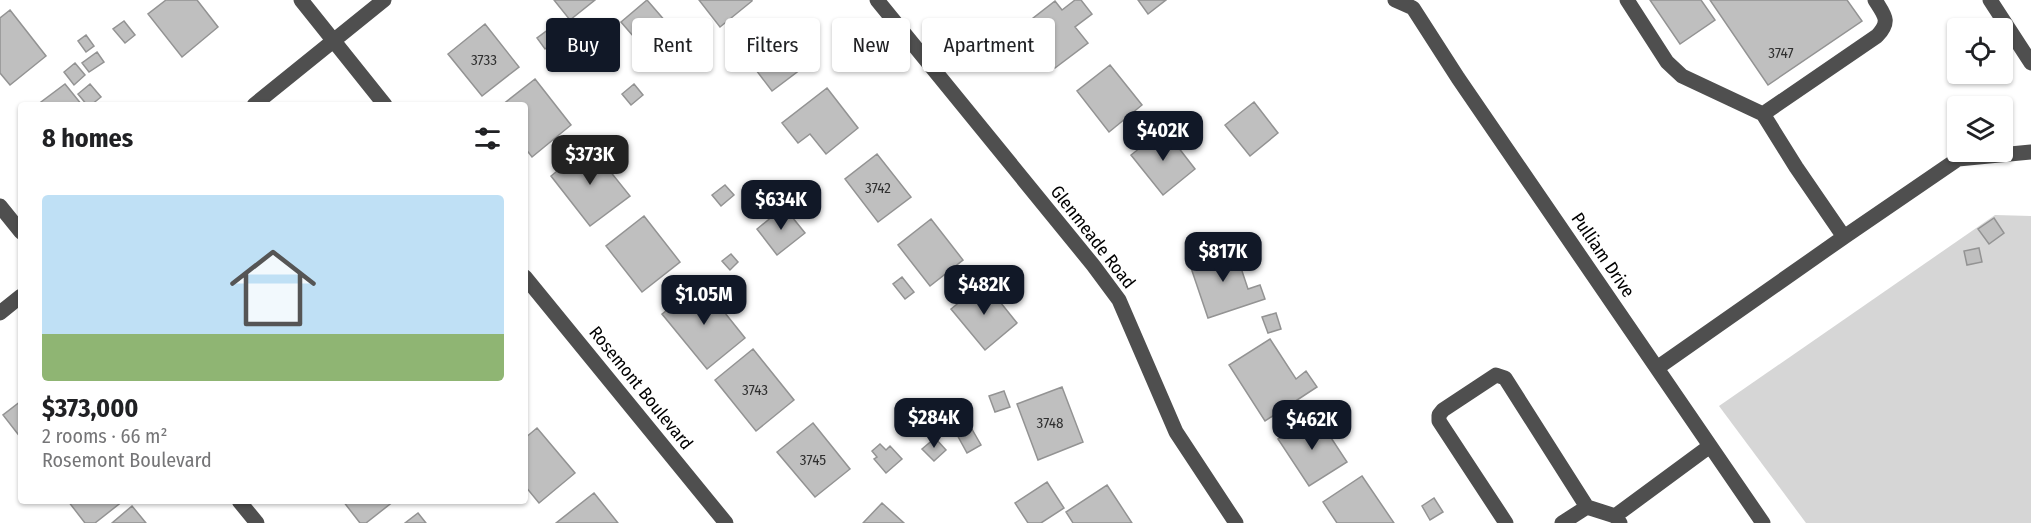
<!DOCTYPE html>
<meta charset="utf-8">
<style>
:root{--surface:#fff;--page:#f2f2f2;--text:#202124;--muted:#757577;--accent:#111827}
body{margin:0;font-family:"Fira Sans Condensed",sans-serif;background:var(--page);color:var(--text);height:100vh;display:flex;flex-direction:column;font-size:22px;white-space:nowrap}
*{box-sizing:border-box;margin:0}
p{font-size:20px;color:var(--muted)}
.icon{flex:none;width:33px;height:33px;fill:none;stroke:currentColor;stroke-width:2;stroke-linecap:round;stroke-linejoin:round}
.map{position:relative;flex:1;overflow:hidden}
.sheet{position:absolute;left:18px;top:102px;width:510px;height:402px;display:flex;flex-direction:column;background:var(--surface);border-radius:6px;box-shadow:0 2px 4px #0004}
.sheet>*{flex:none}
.banner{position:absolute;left:546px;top:18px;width:570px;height:54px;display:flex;gap:12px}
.buttons{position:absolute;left:1947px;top:18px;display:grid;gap:12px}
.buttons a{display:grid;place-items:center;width:66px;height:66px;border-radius:6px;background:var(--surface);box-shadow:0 2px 4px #0004;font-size:30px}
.price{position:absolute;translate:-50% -51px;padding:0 14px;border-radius:12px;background:var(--accent);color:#fff;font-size:20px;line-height:39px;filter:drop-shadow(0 2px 3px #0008)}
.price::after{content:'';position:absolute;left:50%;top:36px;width:18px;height:14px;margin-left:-9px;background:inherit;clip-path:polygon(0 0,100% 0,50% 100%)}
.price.current{background:#222;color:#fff}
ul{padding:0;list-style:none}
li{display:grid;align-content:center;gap:12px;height:318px;padding:0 24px}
li span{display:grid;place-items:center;height:186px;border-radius:6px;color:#555}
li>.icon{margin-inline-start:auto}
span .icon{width:108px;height:108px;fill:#fffc;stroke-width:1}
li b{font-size:26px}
h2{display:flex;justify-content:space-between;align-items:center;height:72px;padding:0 24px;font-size:26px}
.tag{padding:0 21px;border-radius:6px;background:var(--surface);box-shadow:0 2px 4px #0004;font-size:21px;line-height:54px}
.tag.current{background:var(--accent);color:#fff}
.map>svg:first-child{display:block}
.green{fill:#d6d6d6}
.building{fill:#bfbfbf;stroke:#939393;stroke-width:1.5}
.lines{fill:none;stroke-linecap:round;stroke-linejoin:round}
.minor{stroke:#4f4f4f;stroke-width:15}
.labels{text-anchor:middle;stroke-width:6;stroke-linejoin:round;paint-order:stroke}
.number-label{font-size:15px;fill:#303030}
.street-label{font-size:18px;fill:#000;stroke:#fff}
</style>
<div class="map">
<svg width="2031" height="523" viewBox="0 0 2031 523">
<rect width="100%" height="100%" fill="#fff"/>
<path class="green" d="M 1995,215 L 2031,216 L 2031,523 L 1806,523 L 1719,406 Z"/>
<path class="building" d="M 166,0 L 197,0 L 218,27 L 182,57 L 148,14 Z
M 554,0 L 595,0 L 570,20 Z
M 647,0 L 666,22 L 640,44 L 621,22 Z
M 699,0 L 752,0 L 752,1 L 720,27 Z
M 1075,0 L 1081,0 L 1092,14 L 1075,27 L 1088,43 L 1055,68 L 1023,26 L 1055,1 L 1062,10 Z
M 1138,0 L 1166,0 L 1148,14 Z
M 1650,0 L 1701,0 L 1715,20 L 1680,44 Z
M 1710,0 L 1847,0 L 1862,21 L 1768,85 Z
M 10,10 L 46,56 L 10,85 L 0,73 L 0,18 Z
M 124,21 L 135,35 L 125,43 L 113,29 Z
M 773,23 L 805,66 L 772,91 L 740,49 Z
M 485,24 L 519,67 L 482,96 L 448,54 Z
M 549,29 L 557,39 L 545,49 L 537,38 Z
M 86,35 L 94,46 L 86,52 L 78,41 Z
M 97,52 L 104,62 L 89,72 L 82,63 Z
M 75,63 L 85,75 L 74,85 L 64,72 Z
M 1110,65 L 1142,105 L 1109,132 L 1077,91 Z
M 535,79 L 571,125 L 532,157 L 525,148 L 525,105 L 502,105 Z
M 65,84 L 82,105 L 37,105 Z
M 90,84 L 101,97 L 91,105 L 87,105 L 78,94 Z
M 634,84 L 643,95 L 631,105 L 622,94 Z
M 827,88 L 858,128 L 826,154 L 810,134 L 798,143 L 782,123 Z
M 1254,102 L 1278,133 L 1250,156 L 1225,125 Z
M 1164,129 L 1195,169 L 1163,195 L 1131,155 Z
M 589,145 L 630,196 L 590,226 L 551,176 Z
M 877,154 L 911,197 L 878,222 L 845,179 Z
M 725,185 L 734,195 L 721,206 L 712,195 Z
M 784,207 L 805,233 L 777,255 L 757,229 Z
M 644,216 L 680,262 L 642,292 L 606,246 Z
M 1994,218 L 2004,233 L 1989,244 L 1978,229 Z
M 931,219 L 963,260 L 930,286 L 898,245 Z
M 1234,247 L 1248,289 L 1260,285 L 1265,299 L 1208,318 L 1189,262 Z
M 1979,248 L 1982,262 L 1967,265 L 1964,251 Z
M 731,254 L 738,262 L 730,270 L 722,261 Z
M 902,277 L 914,292 L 905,299 L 893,284 Z
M 984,282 L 1017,323 L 985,350 L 951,309 Z
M 701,283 L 745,338 L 707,369 L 662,314 Z
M 1276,313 L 1281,329 L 1268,333 L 1262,317 Z
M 1270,339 L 1296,379 L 1306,371 L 1317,387 L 1265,421 L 1229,365 Z
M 753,349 L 794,400 L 756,431 L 715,380 Z
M 1062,387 L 1083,442 L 1038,460 L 1017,404 Z
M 1004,391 L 1010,407 L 995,412 L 989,396 Z
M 21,401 L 21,438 L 3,415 Z
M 1320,401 L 1325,411 L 1316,415 L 1308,407 Z
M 1316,415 L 1347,462 L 1309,486 L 1278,439 Z
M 813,423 L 850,469 L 815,497 L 777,452 Z
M 969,424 L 981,445 L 967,453 L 955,431 Z
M 537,428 L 575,473 L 539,503 L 525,486 L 525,438 Z
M 935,438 L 946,450 L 934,461 L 922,449 Z
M 880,444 L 886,450 L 890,446 L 902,459 L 886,473 L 874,459 L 877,457 L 872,451 Z
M 1362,476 L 1394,523 L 1337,523 L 1323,502 Z
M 1047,482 L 1064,508 L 1041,523 L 1028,523 L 1015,503 Z
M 1107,485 L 1132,523 L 1073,523 L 1066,512 Z
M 594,493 L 618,523 L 556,523 Z
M 1434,498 L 1443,512 L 1430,520 L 1422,506 Z
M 68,501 L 123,501 L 95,523 L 85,523 Z
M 343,501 L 394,501 L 366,523 L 360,523 Z
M 882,503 L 904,523 L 863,523 Z
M 132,506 L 146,523 L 112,523 Z
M 418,513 L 426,523 L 405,523 Z"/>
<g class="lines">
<path class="minor" d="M 301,0 L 385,105
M 877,0 L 1093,265 L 1119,300 L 1176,432 L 1236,523
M 1395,0 L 1413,8
M 1627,0 L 1667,62 L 1682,76 L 1763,114
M 1990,0 L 2031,63
M 1413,8 L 1458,78 L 1763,523
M 254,105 L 384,0
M 0,206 L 21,232
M 1844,237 L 1958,159 L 2031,152
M 525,277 L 726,523
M 0,313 L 21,296
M 1657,368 L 1844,237 L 1796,167 L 1763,114 L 1877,36 C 1891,21 1885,16 1875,0
M 239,501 L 257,523
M 1506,523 L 1439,421 L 1439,415 L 1443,410 L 1496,375 L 1505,378 L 1587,507 L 1615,516
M 1562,523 L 1587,507
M 1620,523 L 1615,516 L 1710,446"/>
</g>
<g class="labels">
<g class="number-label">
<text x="1781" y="58">3747</text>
<text x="484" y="65">3733</text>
<text x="878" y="193">3742</text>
<text x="755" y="395">3743</text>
<text x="1050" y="428">3748</text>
<text x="813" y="465">3745</text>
</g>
<g class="street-label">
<text transform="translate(1093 237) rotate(52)" y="6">Glenmeade Road</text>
<text transform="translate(1603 255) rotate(56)" y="6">Pulliam Drive</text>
<text transform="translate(641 388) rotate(51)" y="6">Rosemont Boulevard</text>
</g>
</g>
</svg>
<div class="buttons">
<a><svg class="icon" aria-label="locate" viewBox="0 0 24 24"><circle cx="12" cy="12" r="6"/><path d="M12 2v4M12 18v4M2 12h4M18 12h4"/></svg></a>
<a><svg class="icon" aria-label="layers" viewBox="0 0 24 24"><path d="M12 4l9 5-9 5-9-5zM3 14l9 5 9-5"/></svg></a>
</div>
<b class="price" style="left:1163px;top:162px">$402K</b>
<b class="price current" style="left:590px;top:186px">$373K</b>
<b class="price" style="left:781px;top:231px">$634K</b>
<b class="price" style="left:1223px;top:283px">$817K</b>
<b class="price" style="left:984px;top:316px">$482K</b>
<b class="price" style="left:704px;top:326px">$1.05M</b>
<b class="price" style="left:934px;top:449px">$284K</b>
<b class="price" style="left:1312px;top:451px">$462K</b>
<div class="banner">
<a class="tag current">Buy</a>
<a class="tag">Rent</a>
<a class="tag">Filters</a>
<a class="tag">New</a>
<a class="tag">Apartment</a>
</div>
<section class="sheet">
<h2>8 homes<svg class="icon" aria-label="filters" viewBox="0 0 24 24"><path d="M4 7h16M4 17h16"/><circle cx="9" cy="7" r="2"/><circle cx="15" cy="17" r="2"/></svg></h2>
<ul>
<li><span style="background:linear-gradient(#bfe0f5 75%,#8fb573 0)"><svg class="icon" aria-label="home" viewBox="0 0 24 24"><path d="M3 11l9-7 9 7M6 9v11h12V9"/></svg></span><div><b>$373,000</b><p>2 rooms · 66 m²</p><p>Rosemont Boulevard</p></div></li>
</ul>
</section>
</div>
